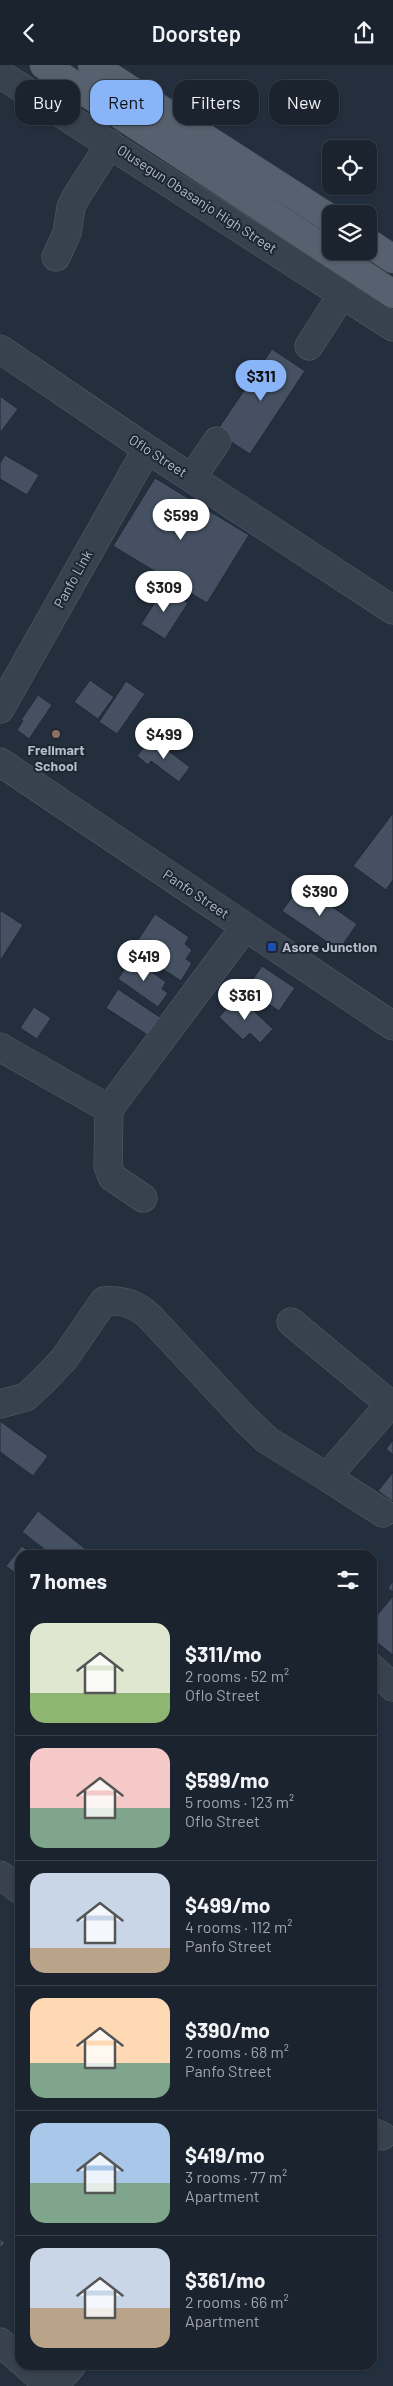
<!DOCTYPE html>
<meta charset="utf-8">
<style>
:root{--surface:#1b232e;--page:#242b36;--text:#f1f3f6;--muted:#a0a4aa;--line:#39404a;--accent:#8ab4f8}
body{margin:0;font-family:Barlow,sans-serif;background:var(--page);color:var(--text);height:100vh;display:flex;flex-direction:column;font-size:19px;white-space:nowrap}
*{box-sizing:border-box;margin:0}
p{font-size:16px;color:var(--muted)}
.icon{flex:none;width:28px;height:28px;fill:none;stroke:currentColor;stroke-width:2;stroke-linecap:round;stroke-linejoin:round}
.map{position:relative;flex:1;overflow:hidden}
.drawer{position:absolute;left:15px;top:1485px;width:362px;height:820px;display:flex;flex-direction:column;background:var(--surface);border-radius:15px;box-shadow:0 1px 4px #0004,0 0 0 1px var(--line)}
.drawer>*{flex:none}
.top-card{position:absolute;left:15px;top:15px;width:364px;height:45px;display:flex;gap:10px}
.controls{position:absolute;left:322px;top:75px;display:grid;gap:10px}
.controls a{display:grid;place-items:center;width:55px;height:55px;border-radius:10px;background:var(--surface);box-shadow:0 1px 4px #0004,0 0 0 1px var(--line);font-size:25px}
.price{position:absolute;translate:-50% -42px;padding:0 11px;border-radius:18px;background:#fff;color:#222;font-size:16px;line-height:32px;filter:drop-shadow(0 1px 2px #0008)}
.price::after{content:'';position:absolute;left:50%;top:30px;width:15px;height:11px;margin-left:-8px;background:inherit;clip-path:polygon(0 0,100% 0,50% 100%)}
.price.on{background:var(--accent);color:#111}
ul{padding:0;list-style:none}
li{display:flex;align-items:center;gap:15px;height:125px;padding:0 15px}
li+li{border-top:1px solid var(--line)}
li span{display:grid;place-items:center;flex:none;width:140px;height:100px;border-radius:15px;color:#555}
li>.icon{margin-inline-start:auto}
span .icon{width:60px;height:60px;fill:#fffc;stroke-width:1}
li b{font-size:21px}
h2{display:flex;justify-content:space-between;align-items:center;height:60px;padding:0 15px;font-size:21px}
.chip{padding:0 18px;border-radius:15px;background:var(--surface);box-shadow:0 1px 4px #0004,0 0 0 1px var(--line);font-size:18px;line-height:45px}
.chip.on{background:var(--accent);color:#111}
header{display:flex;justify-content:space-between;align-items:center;height:65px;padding:0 15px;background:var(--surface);font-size:22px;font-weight:600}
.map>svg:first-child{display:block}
.building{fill:#455162;stroke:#1f2835}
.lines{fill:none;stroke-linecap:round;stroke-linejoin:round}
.minor-casing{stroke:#565f6c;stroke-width:29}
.major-casing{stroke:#414a57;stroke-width:29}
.minor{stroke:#38414e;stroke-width:28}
.major{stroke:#56606e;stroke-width:28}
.education-dot{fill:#8d6e63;stroke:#1d2633;stroke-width:2}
.transit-dot{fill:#1a4fb4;stroke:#1d2633;stroke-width:2}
.labels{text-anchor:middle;stroke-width:4;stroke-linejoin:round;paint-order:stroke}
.street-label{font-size:14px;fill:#b4bcc9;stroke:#1d2633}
.poi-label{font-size:14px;font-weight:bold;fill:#b4bcc9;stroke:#1d2633}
</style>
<header><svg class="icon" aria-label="back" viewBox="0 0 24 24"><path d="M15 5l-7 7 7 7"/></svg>Doorstep<svg class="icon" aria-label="share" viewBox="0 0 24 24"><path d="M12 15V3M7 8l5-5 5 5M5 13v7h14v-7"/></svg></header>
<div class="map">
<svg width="393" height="2321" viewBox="0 0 393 2321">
<rect width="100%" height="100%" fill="#242f3e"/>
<path class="building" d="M 272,284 L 305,306 L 250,389 L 216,367 Z
M 0,331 L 18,344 L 0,368 Z
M 5,390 L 39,410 L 27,430 L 0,414 L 0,398 Z
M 155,413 L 249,470 L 207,538 L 113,481 Z
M 164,523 L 188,538 L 165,574 L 141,559 Z
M 90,615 L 114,632 L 98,654 L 74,637 Z
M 126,616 L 145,629 L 117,669 L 99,657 Z
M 38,630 L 52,640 L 29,674 L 17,665 L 23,656 L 21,655 Z
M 151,673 L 190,702 L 179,717 L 151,696 L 148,700 L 137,691 Z
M 393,748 L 393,815 L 386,825 L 353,801 Z
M 301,820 L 357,859 L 339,885 L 282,846 Z
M 0,845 L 23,860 L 0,896 Z
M 155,849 L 189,872 L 185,879 L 192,885 L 186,894 L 192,898 L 181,916 L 132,884 Z
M 132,893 L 166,917 L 162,924 L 168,928 L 158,942 L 118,914 Z
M 262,901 L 295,923 L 279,946 L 246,924 Z
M 118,924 L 161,953 L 149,971 L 106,943 Z
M 238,931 L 273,964 L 260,978 L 250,968 L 243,975 L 219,952 Z
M 34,942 L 51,953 L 37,974 L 20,963 Z
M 0,1356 L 48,1391 L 33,1411 L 0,1387 Z
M 393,1375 L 393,1390 L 386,1384 Z
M 393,1407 L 393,1437 L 378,1426 Z
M 38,1446 L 93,1490 L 52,1490 L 22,1467 Z
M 22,1481 L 34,1490 L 20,1490 L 20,1512 L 6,1501 Z
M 393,1516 L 393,1527 L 388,1523 Z
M 393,1531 L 393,1590 L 375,1576 L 372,1579 L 372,1553 L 374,1554 Z
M 0,2174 L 5,2178 L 0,2183 Z"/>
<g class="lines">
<g class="minor-casing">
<path id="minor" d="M 0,9 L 393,262
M 56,192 L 67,168 L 71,142 L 76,132 L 110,79
M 309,281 L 343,228
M 0,284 L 147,384 L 393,545
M 192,413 L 217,376
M 0,644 L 147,384
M 0,697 L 393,961
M 0,982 L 109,1044
M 109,1044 L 245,862
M 109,1044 L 108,1101 L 112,1112 L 143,1133
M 291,1257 L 390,1339
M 0,1339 L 26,1332 L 43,1316 L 64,1294 L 104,1236 C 124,1235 137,1239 151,1253 L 244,1353 L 267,1375 L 327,1412
M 383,1448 L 327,1412 L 390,1339 L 393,1339
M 372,1603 L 393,1622
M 0,1810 L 20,1825
M 372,2067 L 382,2071
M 0,2277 L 20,2295
M 26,2300 L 49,2321
M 54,2321 L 72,2300"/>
</g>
<g class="major-casing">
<path id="major" d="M 44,0 L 393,229
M 92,0 L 331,154
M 369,178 L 393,194"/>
</g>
<use href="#minor" class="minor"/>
<use href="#major" class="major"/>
</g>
<circle class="education-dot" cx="56" cy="669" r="5"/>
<rect class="transit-dot" x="267" y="877" width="10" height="10" rx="2.5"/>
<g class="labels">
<g class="street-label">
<text transform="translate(197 134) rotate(33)" y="5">Olusegun Obasanjo High Street</text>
<text transform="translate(158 391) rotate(33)" y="5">Oflo Street</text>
<text transform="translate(73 514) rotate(-61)" y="5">Panfo Link</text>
<text transform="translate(196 829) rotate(34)" y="5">Panfo Street</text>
</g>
<g class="poi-label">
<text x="56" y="690">Frelimart<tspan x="56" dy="16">School</tspan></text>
<text x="282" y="887" text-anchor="start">Asore Junction</text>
</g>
</g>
</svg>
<div class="controls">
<a><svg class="icon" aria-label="locate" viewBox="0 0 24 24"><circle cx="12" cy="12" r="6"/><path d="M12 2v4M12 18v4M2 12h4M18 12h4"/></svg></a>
<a><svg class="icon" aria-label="layers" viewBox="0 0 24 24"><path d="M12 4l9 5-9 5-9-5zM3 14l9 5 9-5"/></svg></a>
</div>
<b class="price on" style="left:261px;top:337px">$311</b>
<b class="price" style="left:181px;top:476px">$599</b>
<b class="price" style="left:164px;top:548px">$309</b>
<b class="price" style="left:164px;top:695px">$499</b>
<b class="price" style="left:320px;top:852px">$390</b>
<b class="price" style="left:144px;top:917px">$419</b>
<b class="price" style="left:245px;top:956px">$361</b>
<div class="top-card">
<a class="chip">Buy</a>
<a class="chip on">Rent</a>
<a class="chip">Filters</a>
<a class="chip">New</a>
</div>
<section class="drawer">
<h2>7 homes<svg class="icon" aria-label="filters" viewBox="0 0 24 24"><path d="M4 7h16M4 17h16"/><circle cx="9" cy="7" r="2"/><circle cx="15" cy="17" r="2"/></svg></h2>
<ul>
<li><span style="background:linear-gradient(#dfe7d0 70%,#8fb573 0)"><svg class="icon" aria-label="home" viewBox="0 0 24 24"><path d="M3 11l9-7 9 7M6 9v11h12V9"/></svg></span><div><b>$311/mo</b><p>2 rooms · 52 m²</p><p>Oflo Street</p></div></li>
<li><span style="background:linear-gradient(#f6c9c9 60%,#7fa58c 0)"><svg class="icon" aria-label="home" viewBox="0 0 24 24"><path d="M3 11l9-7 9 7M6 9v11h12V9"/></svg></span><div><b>$599/mo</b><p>5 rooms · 123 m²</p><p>Oflo Street</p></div></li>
<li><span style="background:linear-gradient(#c9d6e8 75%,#b9a48a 0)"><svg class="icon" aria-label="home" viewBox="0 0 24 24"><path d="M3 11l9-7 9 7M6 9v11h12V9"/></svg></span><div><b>$499/mo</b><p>4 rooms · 112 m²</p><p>Panfo Street</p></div></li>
<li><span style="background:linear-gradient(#ffd9b3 65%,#7fa58c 0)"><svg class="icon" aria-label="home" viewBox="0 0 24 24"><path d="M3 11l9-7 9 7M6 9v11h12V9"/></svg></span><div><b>$390/mo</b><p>2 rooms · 68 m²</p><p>Panfo Street</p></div></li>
<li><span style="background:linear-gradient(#a9c7e8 60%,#7fa58c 0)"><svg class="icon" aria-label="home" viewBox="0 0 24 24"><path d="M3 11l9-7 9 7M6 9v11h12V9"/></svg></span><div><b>$419/mo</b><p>3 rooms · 77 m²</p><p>Apartment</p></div></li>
<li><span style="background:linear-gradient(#c9d6e8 60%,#b9a48a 0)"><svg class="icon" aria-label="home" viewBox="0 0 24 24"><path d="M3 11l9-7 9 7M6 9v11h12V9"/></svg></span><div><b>$361/mo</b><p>2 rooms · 66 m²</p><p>Apartment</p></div></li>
</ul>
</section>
</div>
